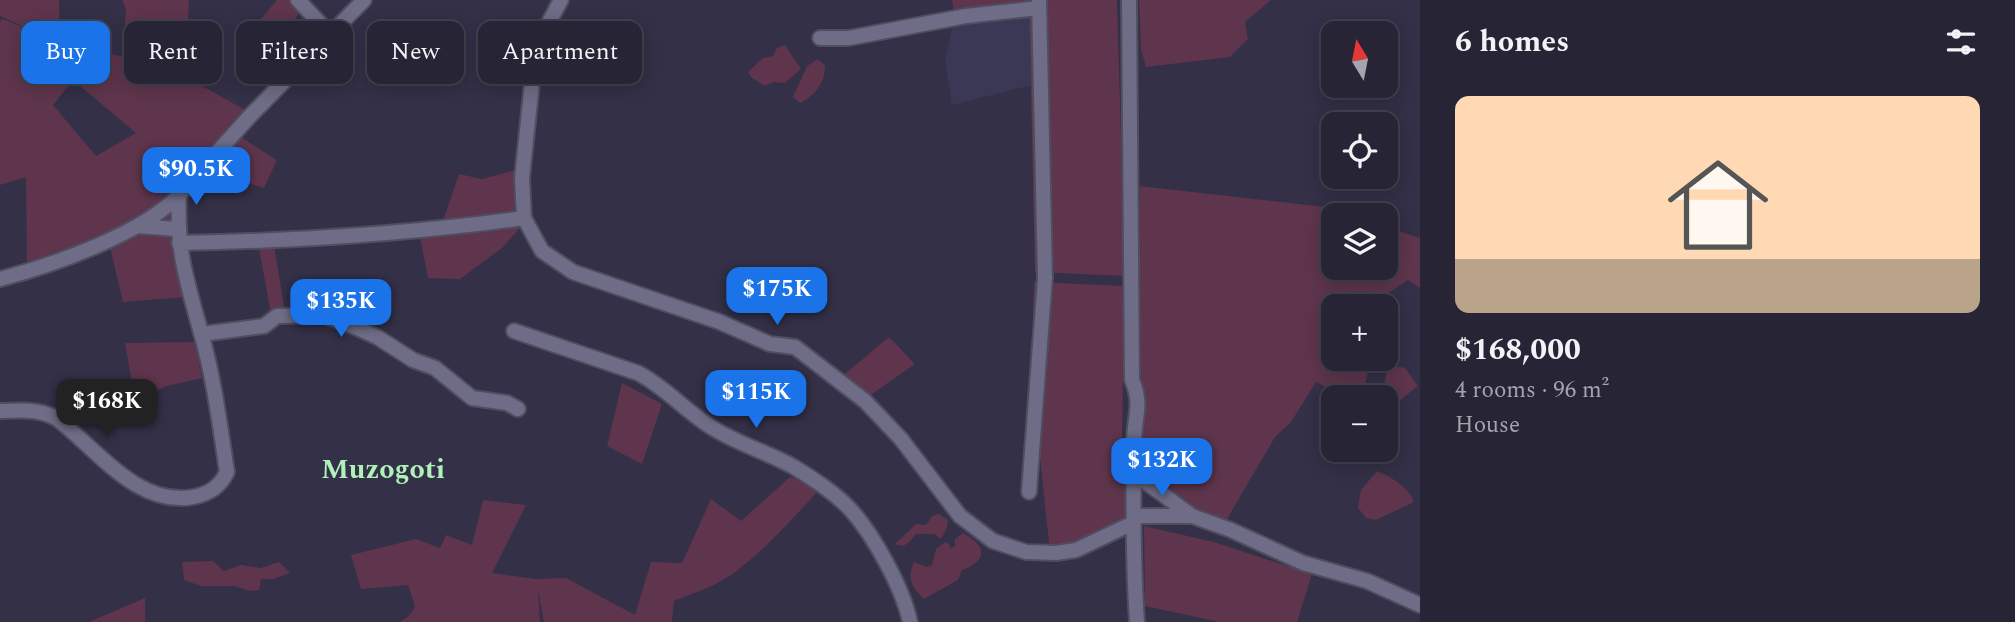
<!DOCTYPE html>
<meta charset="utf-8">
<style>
:root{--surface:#262435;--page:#323041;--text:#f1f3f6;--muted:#a4a4ad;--line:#424150;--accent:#1a73e8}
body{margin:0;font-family:Spectral,serif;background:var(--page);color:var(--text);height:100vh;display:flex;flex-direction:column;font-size:26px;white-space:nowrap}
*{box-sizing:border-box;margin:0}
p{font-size:23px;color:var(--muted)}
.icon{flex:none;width:38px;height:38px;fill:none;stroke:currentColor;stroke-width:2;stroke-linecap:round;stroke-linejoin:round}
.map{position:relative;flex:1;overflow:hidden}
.panel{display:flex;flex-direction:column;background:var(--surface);width:595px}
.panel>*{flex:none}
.banner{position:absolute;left:21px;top:21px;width:665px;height:63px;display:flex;gap:14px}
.needle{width:46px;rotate:350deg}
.controls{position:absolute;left:1321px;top:21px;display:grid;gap:14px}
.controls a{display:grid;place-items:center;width:77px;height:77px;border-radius:14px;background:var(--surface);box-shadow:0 4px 18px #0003,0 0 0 2px var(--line);font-size:35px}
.price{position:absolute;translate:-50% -60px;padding:0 16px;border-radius:14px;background:var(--accent);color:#fff;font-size:23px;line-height:46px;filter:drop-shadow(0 2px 4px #0008)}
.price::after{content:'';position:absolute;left:50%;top:42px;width:21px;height:16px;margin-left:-10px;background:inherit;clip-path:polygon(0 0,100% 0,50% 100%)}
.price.active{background:#222;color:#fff}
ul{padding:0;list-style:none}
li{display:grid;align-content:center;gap:14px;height:371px;padding:0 35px}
li span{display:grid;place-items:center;height:217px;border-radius:14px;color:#555}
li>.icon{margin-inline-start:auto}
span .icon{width:126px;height:126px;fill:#fffc;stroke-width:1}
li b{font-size:30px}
h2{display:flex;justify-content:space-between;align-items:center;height:84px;padding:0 35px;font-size:30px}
.tag{padding:0 24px;border-radius:14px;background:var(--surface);box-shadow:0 4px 18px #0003,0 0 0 2px var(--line);font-size:24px;line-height:63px}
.tag.active{background:var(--accent);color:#fff}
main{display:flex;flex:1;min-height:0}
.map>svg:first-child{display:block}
.built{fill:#3b3855}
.green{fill:#5e354c;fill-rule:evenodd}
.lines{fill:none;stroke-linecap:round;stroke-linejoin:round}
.street-casing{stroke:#4f4d5f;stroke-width:18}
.street{stroke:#6e6c86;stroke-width:14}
.labels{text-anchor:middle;stroke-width:6;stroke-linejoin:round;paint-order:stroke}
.quarter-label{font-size:28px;font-weight:bold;fill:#b0f1ba;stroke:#333047}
</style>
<main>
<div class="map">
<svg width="1420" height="622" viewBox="0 0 1420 622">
<rect width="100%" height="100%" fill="#333047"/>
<path class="built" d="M 1030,13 L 1032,85 L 952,105 L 945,61 L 954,20 Z"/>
<path class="green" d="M 0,0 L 59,0 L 60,41 L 123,57 L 126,9 L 122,0 L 189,0 L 186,77 L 249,112 L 181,180 L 159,211 L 27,269 L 26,177 L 0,185 L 0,22 L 2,19 L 29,29 L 0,16 ZM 73,80 L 136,133 L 96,156 L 53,105 Z
M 277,0 L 294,0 L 302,10 L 267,53 L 250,32 Z
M 952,0 L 1117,0 L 1125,276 L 1035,272 L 1029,6 L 954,12 Z
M 1139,0 L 1271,0 L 1245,22 L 1248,39 L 1230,57 L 1146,67 L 1141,50 Z
M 785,45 L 801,69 L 785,83 L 774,82 L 765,86 L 752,78 L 748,72 L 763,58 L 773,56 L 777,48 Z
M 818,59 L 825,66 C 825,83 815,96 800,103 L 793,97 L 807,66 Z
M 239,136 L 277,160 L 264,188 L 239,180 L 209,167 Z
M 519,169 L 519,215 L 441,227 L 459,174 L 482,179 Z
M 1140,186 L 1325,207 L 1349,215 L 1334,215 L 1334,268 L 1386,268 L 1386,227 L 1420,238 L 1420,288 L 1408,280 L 1372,304 L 1372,306 L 1334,306 L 1334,359 L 1371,359 L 1362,397 L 1345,397 L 1316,382 L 1291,422 L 1275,437 L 1220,531 L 1158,488 L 1136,464 Z
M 174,202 L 174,247 L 184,297 L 123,302 L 109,243 Z
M 521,223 L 521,227 L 502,248 L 460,279 L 428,278 L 420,237 L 441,237 Z
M 256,232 L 274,245 L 286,319 L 273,325 Z
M 1034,282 L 1124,286 L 1122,445 L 1128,524 L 1079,556 L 1051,561 C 1041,468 1030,375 1034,282 Z
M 889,337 L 915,364 L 862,401 L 839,379 Z
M 195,342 L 202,378 L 167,386 L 135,399 L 125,343 Z
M 1388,365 L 1405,368 L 1418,386 L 1394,405 L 1386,407 L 1386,397 L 1382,397 Z
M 622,383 L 662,404 L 642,464 L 607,446 Z
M 1377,471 C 1391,477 1409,487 1414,502 L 1376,520 L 1366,518 L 1358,508 L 1361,490 Z
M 790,477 L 820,489 C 794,517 765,550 734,573 C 716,586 694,593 674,601 L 672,622 L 544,622 L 538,590 L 540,622 L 400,622 L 409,616 L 408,611 L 410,615 L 415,606 L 408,585 L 361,589 L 351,555 L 416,539 L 440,548 L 446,535 L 472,545 L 483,500 L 526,505 L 492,573 L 536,579 L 566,578 L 635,615 L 651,562 L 682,563 L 711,499 L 741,521 Z
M 939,514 L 948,520 L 947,528 L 941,539 L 934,534 L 916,534 C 909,542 906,549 895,544 L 916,524 L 926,525 L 932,516 Z
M 1144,526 L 1214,542 L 1312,574 L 1297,622 L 1219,622 L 1145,606 Z
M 963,533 C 987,546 988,561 962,570 L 958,580 L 924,599 C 911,587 907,578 914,562 L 927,567 L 932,565 L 936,549 L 945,542 L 949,544 L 950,548 L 955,547 L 955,539 Z
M 213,561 L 224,571 L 241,565 L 261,568 L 279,562 L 290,573 L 273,579 L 261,579 L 259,590 L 250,591 L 235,586 L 201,586 L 184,580 L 182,562 Z
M 145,598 L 145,622 L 89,622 Z"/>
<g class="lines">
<g class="street-casing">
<path id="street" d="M 298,0 L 330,34
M 561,0 L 547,26 L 534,64 L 522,178 L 524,218 L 542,251 L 573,272 L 720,322 L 770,344 L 795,347 L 865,401 L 901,439 L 960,516 L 993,541 L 1026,552 L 1056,553 L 1076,550 L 1133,523
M 1129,0 L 1132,380 C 1143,406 1134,416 1134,443 C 1133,503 1133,563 1137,622
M 820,38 L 849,38 L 966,16 L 1039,8
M 137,226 L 177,229
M 179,243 C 294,241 409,234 524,218
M 0,279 C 53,265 142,234 179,195
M 514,331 L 638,373 C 667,388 688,414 716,430 C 741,445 769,453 794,467 C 813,479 834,492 850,509 C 873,534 903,588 910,622
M 202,334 L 264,326 L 277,316 L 323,315 L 355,327 L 377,337 L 413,360 L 435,368 L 472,398 L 507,403 L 518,409
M 0,411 C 19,410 39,409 56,418 C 96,448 137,507 193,497 C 209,494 220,487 227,472 C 220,426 214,378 201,333 C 187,281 176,251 179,195 L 249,117 L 364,0
M 1135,474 L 1192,516 L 1231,530 L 1303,563 L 1367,581 L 1420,605
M 1029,492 L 1045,278 L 1039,0
M 1134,516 L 1192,516"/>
</g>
<use href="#street" class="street"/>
</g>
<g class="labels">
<g class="quarter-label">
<text x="383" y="478">Muzogoti</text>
</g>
</g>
</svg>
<div class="controls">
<a><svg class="needle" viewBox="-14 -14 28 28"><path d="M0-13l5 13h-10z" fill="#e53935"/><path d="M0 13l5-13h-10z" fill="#a4a4ad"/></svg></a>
<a><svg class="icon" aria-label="locate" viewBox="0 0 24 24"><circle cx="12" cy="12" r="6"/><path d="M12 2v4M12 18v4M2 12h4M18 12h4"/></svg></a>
<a><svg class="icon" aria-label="layers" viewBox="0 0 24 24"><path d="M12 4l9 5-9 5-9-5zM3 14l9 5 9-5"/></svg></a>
<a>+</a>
<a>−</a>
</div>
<b class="price" style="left:196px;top:207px">$90.5K</b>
<b class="price" style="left:777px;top:327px">$175K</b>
<b class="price" style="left:341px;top:339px">$135K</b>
<b class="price" style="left:756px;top:430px">$115K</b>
<b class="price active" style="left:107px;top:439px">$168K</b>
<b class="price" style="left:1162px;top:498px">$132K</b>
<div class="banner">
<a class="tag active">Buy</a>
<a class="tag">Rent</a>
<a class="tag">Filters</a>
<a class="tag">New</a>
<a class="tag">Apartment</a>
</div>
</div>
<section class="panel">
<h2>6 homes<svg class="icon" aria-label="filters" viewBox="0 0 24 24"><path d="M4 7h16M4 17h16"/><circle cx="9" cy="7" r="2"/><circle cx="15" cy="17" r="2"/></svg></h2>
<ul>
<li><span style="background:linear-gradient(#ffd9b3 75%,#b9a48a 0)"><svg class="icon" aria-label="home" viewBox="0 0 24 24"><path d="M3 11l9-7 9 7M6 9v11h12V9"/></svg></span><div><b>$168,000</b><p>4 rooms · 96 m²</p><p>House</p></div></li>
</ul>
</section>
</main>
